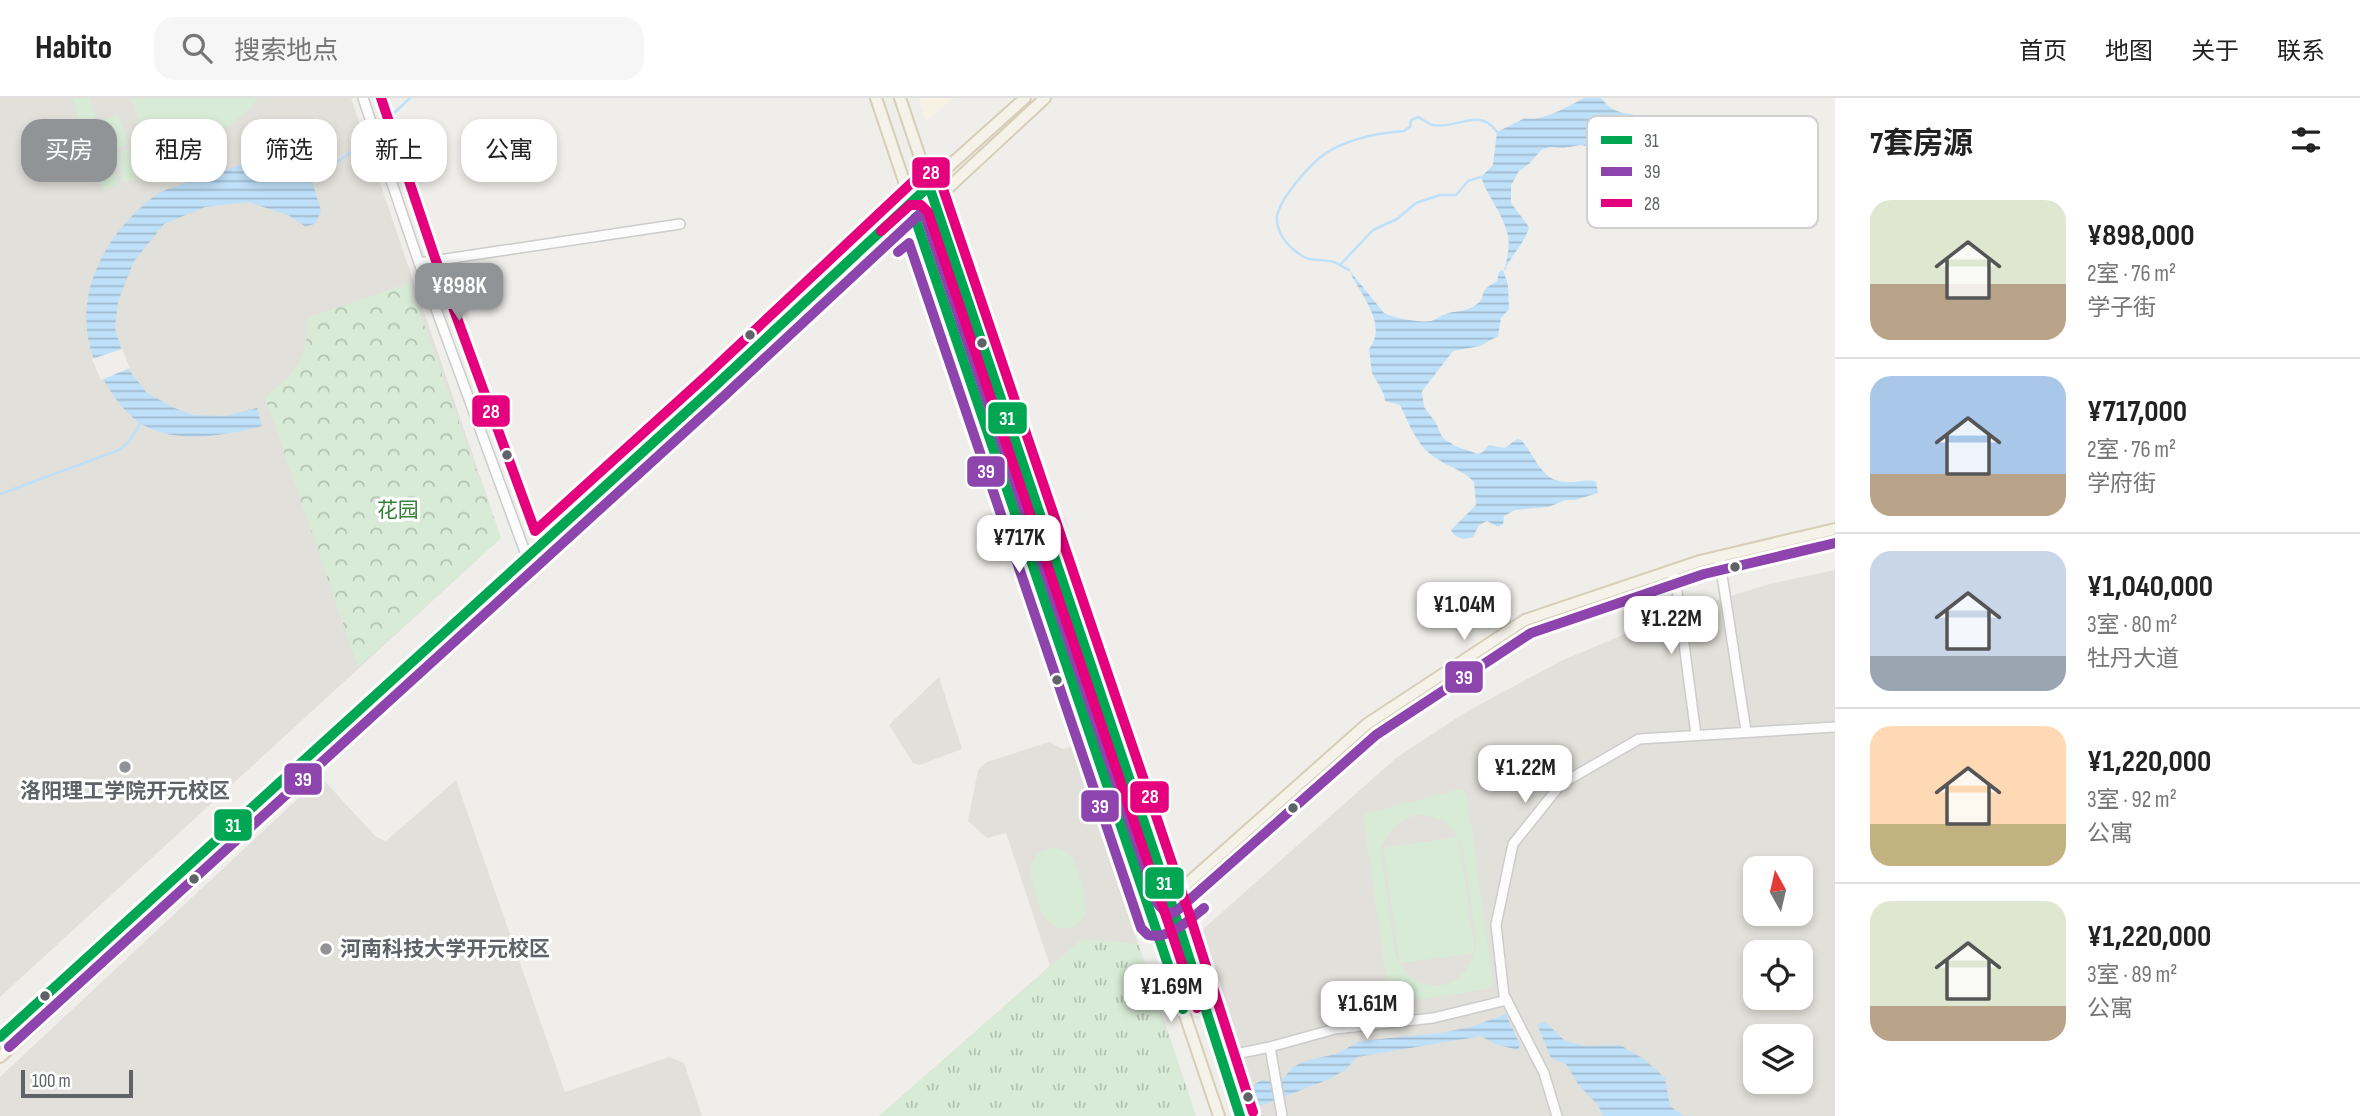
<!DOCTYPE html>
<html lang="zh">
<meta charset="utf-8">
<style>
:root{--surface:#fff;--page:#f6f6f6;--text:#222;--muted:#767676;--line:#e0e0e0;--accent:#919496}
body{margin:0;font-family:"Sofia Sans Condensed","Noto Sans SC",sans-serif;background:var(--page);color:var(--text);height:100vh;display:flex;flex-direction:column;font-size:26px;white-space:nowrap}
*{box-sizing:border-box;margin:0}
p{font-size:23px;color:var(--muted)}
.icon{flex:none;width:38px;height:38px;fill:none;stroke:currentColor;stroke-width:2;stroke-linecap:round;stroke-linejoin:round}
.map{position:relative;flex:1;overflow:hidden}
.sheet{display:flex;flex-direction:column;background:var(--surface);width:525px}
.sheet>*{flex:none}
.banner{position:absolute;left:21px;top:21px;width:665px;height:63px;display:flex;gap:14px}
.needle{width:46px;rotate:352deg}
.controls{position:absolute;left:1743px;top:758px;display:grid;gap:14px}
.controls a{display:grid;place-items:center;width:70px;height:70px;border-radius:14px;background:var(--surface);box-shadow:0 4px 10px #0003;font-size:35px}
.scale{position:absolute;left:21px;bottom:18px;width:112px;box-sizing:border-box;padding-left:7px;border:4px solid #5f6368;border-top:0;font-size:19px;line-height:24px;white-space:nowrap;color:#5f6368;-webkit-text-stroke:5px #fff;paint-order:stroke}
.price{position:absolute;translate:-50% -60px;padding:0 16px;border-radius:14px;background:#fff;color:#222;font-size:23px;line-height:46px;filter:drop-shadow(0 2px 4px #0008)}
.price::after{content:'';position:absolute;left:50%;top:42px;width:21px;height:16px;margin-left:-10px;background:inherit;clip-path:polygon(0 0,100% 0,50% 100%)}
.price.selected{background:var(--accent);color:#fff}
ul{padding:0;list-style:none}
li{display:flex;align-items:center;gap:21px;height:175px;padding:0 35px}
li+li{border-top:2px solid var(--line)}
li span{display:grid;place-items:center;flex:none;width:196px;height:140px;border-radius:21px;color:#555}
li>.icon{margin-inline-start:auto}
span .icon{width:84px;height:84px;fill:#fffc;stroke-width:1}
li b{font-size:30px}
h2{display:flex;justify-content:space-between;align-items:center;height:84px;padding:0 35px;font-size:30px}
.chip{padding:0 24px;border-radius:21px;background:var(--surface);box-shadow:0 4px 10px #0003;font-size:24px;line-height:63px}
.chip.selected{background:var(--accent);color:#fff}
header{display:flex;align-items:center;gap:42px;box-sizing:border-box;height:98px;padding:0 35px;background:var(--surface);border-bottom:2px solid var(--line)}
header strong{font-size:33px}
nav{display:flex;gap:38px;margin-inline-start:auto;font-size:24px}
.search{width:490px;height:63px;background:var(--page);display:flex;align-items:center;gap:18px;box-sizing:border-box;padding:0 24px;border-radius:21px;color:var(--muted);font-size:26px}
main{display:flex;flex:1;min-height:0}
.map>svg:first-child{display:block}
.commercial{fill:#f7f3e4}
.education{fill:#e2e0da;fill-rule:evenodd}
.grass{fill:url(#grass-tufts)}
.forest{fill:url(#forest-crowns)}
.pitch{fill:#d8ebd6;fill-rule:evenodd}
.water{fill:url(#water-rules)}
.pier{fill:#efeeea}
.lines{fill:none;stroke-linecap:round;stroke-linejoin:round}
.stream{stroke:#bfe0f9;stroke-width:2.5}
.minor-casing{stroke:#cbcccc;stroke-width:12}
.major-casing{stroke:#d7ceb8;stroke-width:14}
.minor{stroke:#fdfcfc;stroke-width:9}
.major{stroke:#f4f2e9;stroke-width:10}
.bus-1-casing{stroke:#fff;stroke-width:16}
.bus-2-casing{stroke:#fff;stroke-width:16}
.bus-3-casing{stroke:#fff;stroke-width:16}
.bus-1{stroke:#00a651;stroke-width:10}
.bus-2{stroke:#8e44ad;stroke-width:10}
.bus-3{stroke:#e5007d;stroke-width:10}
.bus-dot{fill:#5f6368;stroke:#fff;stroke-width:2.5}
.poi-dot{fill:#919496;stroke:#fff;stroke-width:2.5}
.labels{text-anchor:middle;stroke-width:6;stroke-linejoin:round;paint-order:stroke}
.park-label{font-size:21px;fill:#348238;stroke:#fff}
.poi-label{font-size:21px;font-weight:bold;fill:#5f6368;stroke:#fff}
.key{fill:#fff;stroke:#cfd0d2;stroke-width:2}
.key-label{font-size:19px;fill:#5f6368}
.line-badge{stroke:#fff;stroke-width:2.5}
.badge-label{font-size:19px;text-anchor:middle;font-weight:bold;fill:#fff}
</style>
<header>
<strong>Habito</strong>
<div class="search"><svg class="icon" aria-label="search" viewBox="0 0 24 24"><circle cx="10" cy="10" r="6"/><path d="M15 15l6 6"/></svg>搜索地点</div>
<nav><a>首页</a><a>地图</a><a>关于</a><a>联系</a></nav>
</header>
<main>
<div class="map">
<svg width="1835" height="1018" viewBox="0 0 1835 1018">
<defs>
<pattern id="grass-tufts" width="24" height="20" patternUnits="userSpaceOnUse" patternTransform="scale(1.75)"><rect width="24" height="20" fill="#d8ebd6"/><path d="M3 7l-1-3M5 7V3M7 7l1-3M15 17l-1-3M17 17v-4M19 17l1-3" fill="none" stroke="#b2c2b1"/></pattern>
<pattern id="forest-crowns" width="20" height="18" patternUnits="userSpaceOnUse" patternTransform="scale(1.75)"><rect width="20" height="18" fill="#d8ebd6"/><path d="M2 6a3 3 0 1 1 6 0M12 15a3 3 0 1 1 6 0" fill="none" stroke="#b2c2b1"/></pattern>
<pattern id="water-rules" width="6" height="5" patternUnits="userSpaceOnUse" patternTransform="scale(1.75)"><rect width="6" height="5" fill="#bfe0f9"/><path d="M0 2.5h6" fill="none" stroke="#9eb9cd"/></pattern>
</defs>
<rect width="100%" height="100%" fill="#efeeea"/>
<path class="commercial" d="M 919,0 L 954,0 L 926,23 Z"/>
<path class="education" d="M 0,0 L 351,0 L 501,440 L 0,899 Z
M 1835,472 L 1835,1018 L 1261,1018 L 1201,833 L 1396,660 L 1466,614 L 1561,563 L 1665,519 L 1769,486 ZM 1755,770 L 1801,770 L 1801,816 L 1755,816 ZM 1755,854 L 1801,854 L 1801,900 L 1755,900 ZM 1755,938 L 1801,938 L 1801,984 L 1755,984 Z
M 939,579 L 962,651 L 920,667 L 913,665 L 889,627 Z
M 1049,644 L 1063,651 L 1072,648 L 1196,1018 L 879,1018 L 1050,868 L 1006,735 L 987,740 L 968,723 L 978,672 L 987,664 Z
M 321,679 L 376,739 L 386,743 L 456,682 L 565,994 L 669,959 L 684,965 L 702,1018 L 0,1018 L 0,979 Z"/>
<path class="grass" d="M 1082,841 L 1138,846 L 1196,1018 L 879,1018 Z"/>
<path class="forest" d="M 409,185 L 501,440 L 358,569 L 265,299 C 297,275 309,260 307,220 Z"/>
<path class="pitch" d="M 72,0 L 90,0 L 96,20 L 81,25 Z
M 131,0 L 258,0 C 235,34 181,55 142,33 Z
M 118,17 L 128,46 L 112,52 L 102,22 Z
M 98,24 L 107,54 L 92,59 L 82,29 Z
M 130,50 L 140,80 L 124,85 L 114,56 Z
M 109,57 L 119,86 L 103,92 L 93,62 Z
M 1461,691 L 1467,697 L 1493,885 L 1486,891 L 1390,906 L 1363,716 ZM 1416,717 C 1441,717 1456,728 1463,752 L 1476,842 C 1474,895 1413,905 1395,855 L 1381,752 C 1387,733 1397,723 1416,717 Z
M 1458,739 L 1475,855 L 1400,865 L 1383,750 Z
M 1052,750 C 1058,750 1063,751 1068,755 C 1077,763 1090,806 1085,817 C 1082,823 1076,829 1069,830 C 1041,835 1034,793 1030,773 C 1032,759 1039,752 1052,750 Z"/>
<path class="water" d="M 1584,0 L 1601,0 C 1616,19 1626,13 1646,20 C 1655,23 1661,29 1671,32 L 1681,29 L 1685,21 L 1719,35 L 1760,35 L 1769,62 L 1777,70 L 1781,83 L 1785,89 L 1795,94 L 1795,98 L 1768,97 L 1765,88 L 1758,82 L 1737,77 L 1706,62 L 1697,49 L 1690,46 L 1673,40 L 1665,39 L 1654,44 L 1634,38 L 1611,50 L 1598,51 L 1581,47 L 1563,50 L 1550,49 L 1541,52 L 1530,65 L 1519,73 L 1511,87 L 1511,105 L 1529,129 C 1525,145 1512,156 1504,173 C 1507,161 1511,146 1507,134 C 1502,114 1487,98 1481,79 L 1493,67 L 1497,34 L 1525,20 C 1540,25 1571,7 1584,0 Z
M 301,46 L 321,113 L 316,125 L 306,129 L 288,117 L 248,104 L 205,109 L 164,126 L 134,163 L 118,203 L 115,230 L 126,268 L 146,294 L 172,309 L 193,317 L 225,318 L 257,310 L 262,328 C 226,337 183,346 147,329 C 133,323 118,305 110,292 C 67,230 86,161 139,111 C 145,106 153,98 160,95 C 172,88 187,85 200,81 C 234,69 267,58 301,46 Z
M 1349,172 L 1384,215 C 1393,220 1421,225 1431,223 C 1437,221 1441,217 1446,216 C 1457,212 1465,215 1477,206 C 1483,202 1482,198 1484,193 C 1487,188 1493,186 1497,183 L 1499,174 L 1503,172 L 1508,187 L 1509,211 L 1501,220 L 1498,238 L 1480,248 L 1453,253 L 1422,293 L 1424,309 L 1436,325 L 1442,339 L 1455,348 L 1478,356 L 1483,354 L 1489,347 L 1505,350 L 1517,341 L 1521,342 C 1537,359 1540,384 1568,384 C 1578,385 1587,380 1596,384 L 1598,395 L 1575,402 L 1566,402 L 1548,409 L 1515,412 L 1504,418 L 1503,426 L 1498,429 L 1487,423 L 1479,427 L 1473,439 C 1463,442 1456,441 1451,432 L 1476,407 L 1474,384 C 1463,372 1446,368 1433,358 C 1416,346 1409,325 1400,307 L 1385,303 L 1384,296 L 1372,275 L 1369,251 C 1389,226 1359,195 1349,172 Z
M 1506,916 L 1520,947 L 1518,952 L 1495,946 L 1481,938 L 1357,959 L 1345,972 L 1327,982 L 1258,1009 L 1251,988 L 1262,982 L 1273,984 L 1284,980 L 1293,969 L 1305,963 L 1336,956 L 1360,943 L 1440,935 L 1471,929 Z
M 1545,924 L 1565,943 L 1585,948 L 1620,947 L 1644,961 L 1665,980 L 1670,1008 L 1684,1018 L 1603,1018 L 1598,1007 L 1578,986 L 1566,966 L 1551,960 L 1537,926 Z"/>
<path class="pier" d="M 122,251 L 130,270 L 101,282 L 92,261 Z"/>
<g class="lines">
<path class="stream" d="M 393,16 L 410,0
M 310,75 L 331,69 L 356,50
M 1340,167 L 1373,132 L 1397,121 L 1416,105 L 1440,97 L 1456,97 L 1468,83 L 1481,79
M 1349,172 C 1344,170 1339,166 1334,164 C 1317,159 1311,167 1294,152 C 1285,145 1276,132 1277,119 C 1279,101 1311,65 1326,55 C 1348,41 1378,35 1404,33 L 1410,29 L 1411,22 L 1418,19 C 1423,21 1428,26 1433,27 C 1456,32 1479,8 1497,34
M 0,396 L 119,352 L 128,345 L 141,324"/>
<g class="minor-casing">
<path id="minor" d="M 363,0 L 417,159 L 532,473
M 419,165 L 680,126
M 1719,458 L 1746,633
M 1671,473 L 1676,485 L 1696,637
M 1270,949 L 1282,1018
M 1221,959 L 1270,949 L 1335,931 L 1433,920 L 1507,902
M 1557,1018 L 1544,975 L 1504,897 L 1496,827 L 1513,746 L 1561,686 L 1639,641 L 1835,629"/>
</g>
<g class="major-casing">
<path id="major" d="M 876,0 L 1219,1018
M 900,0 L 1175,816 L 1240,1018
M 1154,824 L 1170,801 L 1367,626 L 1525,522 L 1700,463 L 1835,431
M 1154,824 L 1175,816 L 1375,637 L 1531,534 L 1704,476 L 1835,445
M 0,939 L 714,289 L 910,103 L 1025,0
M 0,959 L 723,299 L 1045,0"/>
</g>
<use href="#minor" class="minor"/>
<use href="#major" class="major"/>
<g class="bus-1-casing">
<path id="bus-1" d="M 929,88 L 1175,816 L 1240,1018
M 915,120 L 1183,911
M 0,939 L 714,289 L 929,88"/>
</g>
<g class="bus-2-casing">
<path id="bus-2" d="M 898,154 L 909,145 L 1141,830 L 1148,837 C 1169,842 1189,822 1204,810
M 9,949 L 723,299 L 923,113 L 1157,805 L 1165,814 L 1173,815 L 1179,811 L 1376,637 L 1531,535 L 1704,476 L 1835,445"/>
</g>
<g class="bus-3-casing">
<path id="bus-3" d="M 381,0 L 435,160 L 535,433 L 705,279 L 919,78 L 930,74 L 939,79 L 1188,812 L 1253,1014
M 881,133 L 910,107 L 921,107 L 928,114 L 1197,910"/>
</g>
<use href="#bus-1" class="bus-1"/>
<use href="#bus-2" class="bus-2"/>
<use href="#bus-3" class="bus-3"/>
</g>
<g class="bus-dot">
<circle cx="750" cy="237" r="6"/>
<circle cx="982" cy="245" r="6"/>
<circle cx="507" cy="357" r="6"/>
<circle cx="1735" cy="469" r="6"/>
<circle cx="1057" cy="582" r="6"/>
<circle cx="1293" cy="710" r="6"/>
<circle cx="194" cy="781" r="6"/>
<circle cx="45" cy="898" r="6"/>
<circle cx="1248" cy="999" r="6"/>
</g>
<g class="poi-dot">
<circle cx="125" cy="669" r="7"/>
<circle cx="326" cy="851" r="7"/>
</g>
<g class="labels">
<g class="park-label">
<text x="398" y="419">花园</text>
</g>
<g class="poi-label">
<text x="125" y="700">洛阳理工学院开元校区</text>
<text x="340" y="858" text-anchor="start">河南科技大学开元校区</text>
</g>
</g>
<rect x="1587" y="18" width="231" height="112" rx="10" class="key"/>
<rect x="1601" y="38" width="31" height="8" fill="#00a651"/>
<rect x="1601" y="69" width="31" height="9" fill="#8e44ad"/>
<rect x="1601" y="101" width="31" height="8" fill="#e5007d"/>
<g class="key-label">
<text x="1644" y="49">31</text>
<text x="1644" y="80">39</text>
<text x="1644" y="112">28</text>
</g>
<g class="line-badge">
<rect x="911" y="58" width="40" height="33" rx="7" fill="#e5007d"/>
<rect x="471" y="296" width="40" height="34" rx="7" fill="#e5007d"/>
<rect x="987" y="303" width="41" height="34" rx="7" fill="#00a651"/>
<rect x="966" y="357" width="40" height="33" rx="7" fill="#8e44ad"/>
<rect x="1444" y="562" width="40" height="34" rx="7" fill="#8e44ad"/>
<rect x="283" y="664" width="40" height="34" rx="7" fill="#8e44ad"/>
<rect x="1129" y="682" width="41" height="34" rx="7" fill="#e5007d"/>
<rect x="1080" y="691" width="40" height="34" rx="7" fill="#8e44ad"/>
<rect x="213" y="710" width="40" height="34" rx="7" fill="#00a651"/>
<rect x="1144" y="768" width="41" height="34" rx="7" fill="#00a651"/>
</g>
<g class="badge-label">
<text x="931" y="81">28</text>
<text x="491" y="320">28</text>
<text x="1007" y="327">31</text>
<text x="986" y="380">39</text>
<text x="1464" y="586">39</text>
<text x="303" y="688">39</text>
<text x="1150" y="705">28</text>
<text x="1100" y="715">39</text>
<text x="233" y="734">31</text>
<text x="1164" y="792">31</text>
</g>
</svg>
<div class="controls">
<a><svg class="needle" viewBox="-14 -14 28 28"><path d="M0-13l5 13h-10z" fill="#e53935"/><path d="M0 13l5-13h-10z" fill="#767676"/></svg></a>
<a><svg class="icon" aria-label="locate" viewBox="0 0 24 24"><circle cx="12" cy="12" r="6"/><path d="M12 2v4M12 18v4M2 12h4M18 12h4"/></svg></a>
<a><svg class="icon" aria-label="layers" viewBox="0 0 24 24"><path d="M12 4l9 5-9 5-9-5zM3 14l9 5 9-5"/></svg></a>
</div>
<div class="scale">100 m</div>
<b class="price selected" style="left:459px;top:225px">¥898K</b>
<b class="price" style="left:1019px;top:477px">¥717K</b>
<b class="price" style="left:1464px;top:544px">¥1.04M</b>
<b class="price" style="left:1671px;top:558px">¥1.22M</b>
<b class="price" style="left:1525px;top:707px">¥1.22M</b>
<b class="price" style="left:1171px;top:926px">¥1.69M</b>
<b class="price" style="left:1367px;top:943px">¥1.61M</b>
<div class="banner">
<a class="chip selected">买房</a>
<a class="chip">租房</a>
<a class="chip">筛选</a>
<a class="chip">新上</a>
<a class="chip">公寓</a>
</div>
</div>
<section class="sheet">
<h2>7套房源<svg class="icon" aria-label="filters" viewBox="0 0 24 24"><path d="M4 7h16M4 17h16"/><circle cx="9" cy="7" r="2"/><circle cx="15" cy="17" r="2"/></svg></h2>
<ul>
<li><span style="background:linear-gradient(#dfe7d0 60%,#b9a48a 0)"><svg class="icon" aria-label="home" viewBox="0 0 24 24"><path d="M3 11l9-7 9 7M6 9v11h12V9"/></svg></span><div><b>¥898,000</b><p>2室 · 76 m²</p><p>学子街</p></div></li>
<li><span style="background:linear-gradient(#a9c7e8 70%,#b9a48a 0)"><svg class="icon" aria-label="home" viewBox="0 0 24 24"><path d="M3 11l9-7 9 7M6 9v11h12V9"/></svg></span><div><b>¥717,000</b><p>2室 · 76 m²</p><p>学府街</p></div></li>
<li><span style="background:linear-gradient(#c9d6e8 75%,#9aa5b1 0)"><svg class="icon" aria-label="home" viewBox="0 0 24 24"><path d="M3 11l9-7 9 7M6 9v11h12V9"/></svg></span><div><b>¥1,040,000</b><p>3室 · 80 m²</p><p>牡丹大道</p></div></li>
<li><span style="background:linear-gradient(#ffd9b3 70%,#c2b280 0)"><svg class="icon" aria-label="home" viewBox="0 0 24 24"><path d="M3 11l9-7 9 7M6 9v11h12V9"/></svg></span><div><b>¥1,220,000</b><p>3室 · 92 m²</p><p>公寓</p></div></li>
<li><span style="background:linear-gradient(#dfe7d0 75%,#b9a48a 0)"><svg class="icon" aria-label="home" viewBox="0 0 24 24"><path d="M3 11l9-7 9 7M6 9v11h12V9"/></svg></span><div><b>¥1,220,000</b><p>3室 · 89 m²</p><p>公寓</p></div></li>
</ul>
</section>
</main>
